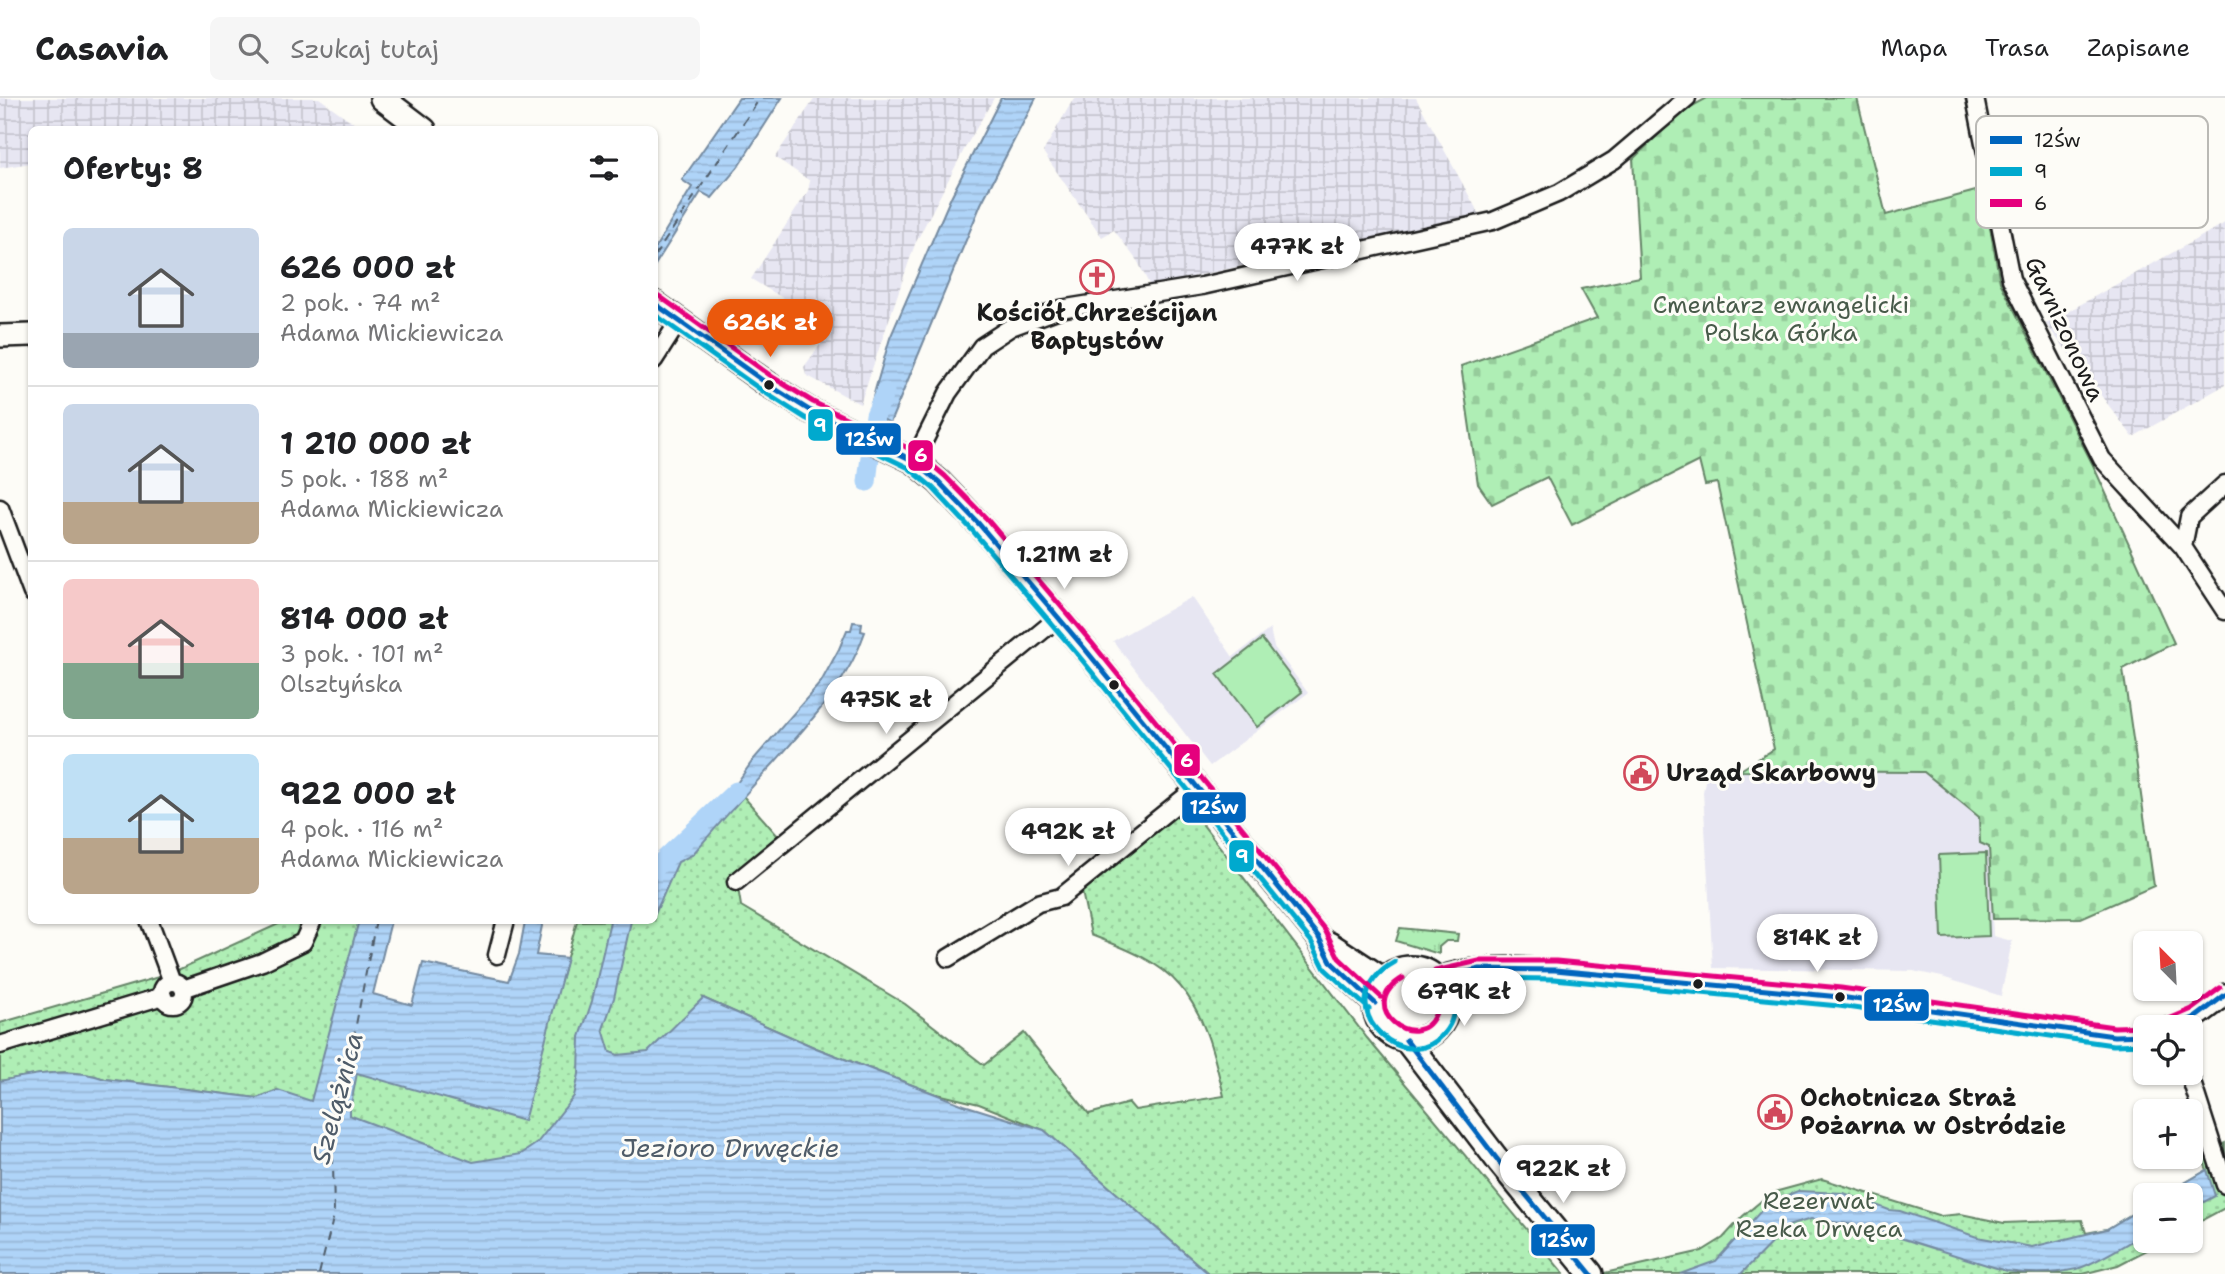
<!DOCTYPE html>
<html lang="pl">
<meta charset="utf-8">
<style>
:root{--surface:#fff;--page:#f6f6f6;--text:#202124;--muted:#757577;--line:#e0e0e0;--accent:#ea580c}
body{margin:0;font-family:"Shantell Sans",sans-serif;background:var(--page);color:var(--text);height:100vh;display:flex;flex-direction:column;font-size:26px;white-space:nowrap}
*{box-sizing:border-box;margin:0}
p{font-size:23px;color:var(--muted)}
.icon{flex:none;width:38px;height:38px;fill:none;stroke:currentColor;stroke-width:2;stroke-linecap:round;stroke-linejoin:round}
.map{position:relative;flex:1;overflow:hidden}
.panel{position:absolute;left:28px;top:28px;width:630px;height:798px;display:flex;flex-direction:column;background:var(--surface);border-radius:10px;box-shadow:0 2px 5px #0004}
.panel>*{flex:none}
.needle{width:46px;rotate:336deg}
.buttons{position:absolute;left:2133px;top:833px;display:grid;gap:14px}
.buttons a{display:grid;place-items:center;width:70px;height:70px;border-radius:10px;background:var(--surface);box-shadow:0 2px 5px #0004;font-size:35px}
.price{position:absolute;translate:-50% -60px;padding:0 16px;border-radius:24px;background:#fff;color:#222;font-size:23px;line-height:46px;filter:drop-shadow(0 2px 4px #0008)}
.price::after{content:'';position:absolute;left:50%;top:42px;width:21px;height:16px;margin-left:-10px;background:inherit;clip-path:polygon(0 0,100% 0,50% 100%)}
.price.active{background:var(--accent);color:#fff}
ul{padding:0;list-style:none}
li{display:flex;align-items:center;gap:21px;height:175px;padding:0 35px}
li+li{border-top:2px solid var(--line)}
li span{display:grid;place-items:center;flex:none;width:196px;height:140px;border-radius:10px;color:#555}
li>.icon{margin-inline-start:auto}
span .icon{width:84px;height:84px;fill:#fffc;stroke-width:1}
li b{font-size:30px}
h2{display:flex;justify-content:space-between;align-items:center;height:84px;padding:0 35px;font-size:30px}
header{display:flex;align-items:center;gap:42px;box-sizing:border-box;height:98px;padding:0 35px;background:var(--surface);border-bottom:2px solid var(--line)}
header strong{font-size:33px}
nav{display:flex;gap:38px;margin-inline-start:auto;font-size:24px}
.search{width:490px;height:63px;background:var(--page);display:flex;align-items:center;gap:18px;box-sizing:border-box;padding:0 24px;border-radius:10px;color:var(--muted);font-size:26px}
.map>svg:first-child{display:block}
.built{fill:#e7e6f2}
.industrial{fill:url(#industrial-grid)}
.grass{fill:url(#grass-tufts);stroke:#668568;stroke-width:2}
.cemetery{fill:url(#cemetery-stones);stroke:#668568;stroke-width:2}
.park{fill:url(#park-dots);stroke:#668568;stroke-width:2}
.garden{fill:#afeeb5;stroke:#668568;stroke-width:2}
.water{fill:url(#water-rules);stroke:#748aa0;stroke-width:2}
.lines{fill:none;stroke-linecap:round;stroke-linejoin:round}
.canal{stroke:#afd4f8;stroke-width:19}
.ferry{stroke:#4f5c69;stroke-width:2;stroke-dasharray:9 7;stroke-linecap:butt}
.minor-casing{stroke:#1c1c1c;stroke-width:21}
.tertiary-casing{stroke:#1c1c1c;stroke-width:26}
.secondary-casing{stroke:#1c1c1c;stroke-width:28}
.minor{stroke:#fdfcf7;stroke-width:16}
.tertiary{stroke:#fdfcf7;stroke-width:21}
.secondary{stroke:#fdfcf7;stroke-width:23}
.bus-1-casing{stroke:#fdfcf7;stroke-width:10}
.bus-2-casing{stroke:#fdfcf7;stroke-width:10}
.bus-3-casing{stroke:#fdfcf7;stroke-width:10}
.bus-1{stroke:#0065bd;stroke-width:5}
.bus-2{stroke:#00a9ce;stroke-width:5}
.bus-3{stroke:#e5007d;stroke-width:5}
.bus-dot{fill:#1c1c1c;stroke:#fdfcf7;stroke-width:2.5}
.labels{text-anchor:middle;stroke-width:6;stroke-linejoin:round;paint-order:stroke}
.park-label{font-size:24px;fill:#485b4a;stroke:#fdfcf7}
.poi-label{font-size:24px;font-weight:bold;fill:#1c1c1c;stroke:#fdfcf7;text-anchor:start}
.street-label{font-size:24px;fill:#1c1c1c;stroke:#fdfcf7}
.water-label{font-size:26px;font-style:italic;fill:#4f5c69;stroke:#fdfcf7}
.key{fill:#fdfcf7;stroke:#bab9b5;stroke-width:2}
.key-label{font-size:19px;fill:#1c1c1c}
.line-badge{stroke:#fdfcf7;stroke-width:2.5}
.badge-label{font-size:19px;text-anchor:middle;font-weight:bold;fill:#fff}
</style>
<header>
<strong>Casavia</strong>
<div class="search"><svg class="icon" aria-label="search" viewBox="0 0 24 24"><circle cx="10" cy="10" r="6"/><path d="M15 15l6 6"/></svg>Szukaj tutaj</div>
<nav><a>Mapa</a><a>Trasa</a><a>Zapisane</a></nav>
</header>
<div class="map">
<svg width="2225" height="1176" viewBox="0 0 2225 1176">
<defs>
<pattern id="industrial-grid" width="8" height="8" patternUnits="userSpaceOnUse" patternTransform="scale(1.75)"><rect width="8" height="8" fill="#e7e6f2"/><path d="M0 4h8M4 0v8" fill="none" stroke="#c6c5cf"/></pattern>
<pattern id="grass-tufts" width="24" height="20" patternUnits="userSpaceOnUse" patternTransform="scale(1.75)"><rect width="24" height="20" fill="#afeeb5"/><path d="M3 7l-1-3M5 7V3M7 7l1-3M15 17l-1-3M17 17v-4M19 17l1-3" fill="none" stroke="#96cc9b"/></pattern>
<pattern id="cemetery-stones" width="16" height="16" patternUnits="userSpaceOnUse" patternTransform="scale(1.75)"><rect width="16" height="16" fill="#afeeb5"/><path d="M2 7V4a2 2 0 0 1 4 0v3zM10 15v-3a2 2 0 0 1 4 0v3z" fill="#96cc9b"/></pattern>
<pattern id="park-dots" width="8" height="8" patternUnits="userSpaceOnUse" patternTransform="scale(1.75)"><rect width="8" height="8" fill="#afeeb5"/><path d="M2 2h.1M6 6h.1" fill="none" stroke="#96cc9b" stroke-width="1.8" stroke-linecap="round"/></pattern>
<pattern id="water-rules" width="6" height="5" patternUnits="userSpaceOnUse" patternTransform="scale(1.75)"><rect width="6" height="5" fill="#afd4f8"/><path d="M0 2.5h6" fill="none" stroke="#96b5d4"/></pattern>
</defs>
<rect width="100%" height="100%" fill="#fdfcf7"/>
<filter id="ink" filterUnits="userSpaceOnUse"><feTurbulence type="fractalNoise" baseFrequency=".0143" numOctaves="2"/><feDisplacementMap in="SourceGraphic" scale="14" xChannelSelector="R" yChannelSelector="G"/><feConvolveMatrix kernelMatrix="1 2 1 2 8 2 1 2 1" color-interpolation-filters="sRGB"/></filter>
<g filter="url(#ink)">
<path class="built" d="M 1192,499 L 1233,559 L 1270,531 L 1274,549 L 1308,595 L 1210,668 L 1113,543 Z
M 1707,672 L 1924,674 L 1979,719 L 1980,745 L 1989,749 L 1993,838 L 2012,843 L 2001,898 L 1942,879 L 1913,873 L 1713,870 L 1703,694 Z"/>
<path class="industrial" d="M 0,0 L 319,0 L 362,31 L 32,32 L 31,65 L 0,70 Z
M 815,0 L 994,0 L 966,48 L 915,146 L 860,306 L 806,277 L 804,269 L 830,233 L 786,202 L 751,181 L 808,93 L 810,83 L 775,59 Z
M 1074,0 L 1416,0 L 1479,116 L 1150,188 L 1138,164 L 1114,132 L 1102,139 L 1043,54 Z
M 2225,125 L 2225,287 L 2133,339 L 2046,226 Z"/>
<path class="grass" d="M 1400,830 L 1458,836 L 1457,843 L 1446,843 L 1439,849 L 1439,856 L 1396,843 Z"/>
<path class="cemetery" d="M 1707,0 L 1857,0 L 1886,117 L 1983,91 L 2000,184 L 2093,367 L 2174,545 L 2123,571 L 2154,788 L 2081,820 L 1993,821 L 1989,749 L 1980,745 L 1979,719 L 1924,674 L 1739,673 L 1774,651 L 1717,385 L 1705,387 L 1699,363 L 1572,427 L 1547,379 L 1492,406 L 1478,386 L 1461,268 L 1597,220 L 1581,191 L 1640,179 L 1633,61 L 1683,13 Z"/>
<path class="park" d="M 737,691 L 784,745 L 737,784 L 741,808 L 905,906 L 984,967 L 1024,935 L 1089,1016 L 1129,1005 L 1135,1012 L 1224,998 C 1215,961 1206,918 1180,888 C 1158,862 1122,849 1091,837 L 1080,784 L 1183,701 L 1367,940 L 1564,1176 L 1209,1176 L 1044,1032 L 979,1006 L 933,995 L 816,950 L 703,900 L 748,1020 L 0,1176 L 0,1102 L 278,992 L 257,1000 L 105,981 C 72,969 34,976 0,983 L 0,925 L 169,876 L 285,823 L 376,823 L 348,969 L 532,985 L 577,823 L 654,822 L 655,771 Z
M 2225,1045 L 2225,1110 L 2191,1128 L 2191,1097 L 2164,1097 L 2207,1072 L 2201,1056 Z
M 1822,1081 L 1941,1118 L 1961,1116 L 2004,1125 L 2082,1122 L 2086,1135 L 2107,1131 L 2145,1108 L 2146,1143 L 2164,1143 L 2118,1167 L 2083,1176 L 1600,1176 L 1702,1153 L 1723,1140 L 1743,1118 L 1771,1095 Z"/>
<path class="garden" d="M 1262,541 L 1302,594 L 1257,629 L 1217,576 Z
M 1986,755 L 1989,838 L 1942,840 L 1939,757 Z"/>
<path class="water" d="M 739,0 L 782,0 L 738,69 L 712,100 L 701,94 L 655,167 L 655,150 L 692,89 L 682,82 Z
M 1001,0 L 1036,0 L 981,106 L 890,325 L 869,313 L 890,240 L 951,99 Z
M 853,524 L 862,525 L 861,533 L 865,534 C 848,585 809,625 774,665 C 746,695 719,726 692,757 L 678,764 L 655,816 L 655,760 L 665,753 L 673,759 L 714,718 L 753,662 L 821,584 L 839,551 L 847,532 L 851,532 Z
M 359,822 L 391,823 L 373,896 L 412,907 L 423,865 L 509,883 L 519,856 L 525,823 L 543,823 L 536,857 L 567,860 L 524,1023 L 357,975 L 349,1017 L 473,1064 L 521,1056 L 537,1045 L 574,998 L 579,976 L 580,939 L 592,903 L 610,823 L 631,823 L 614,900 L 603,931 L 610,954 L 618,957 L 648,954 L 703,900 L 816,950 L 964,1007 L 1044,1032 L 1209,1176 L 0,1176 L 0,983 C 34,976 72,969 105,981 L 257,1000 L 278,992 L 311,1003 Z
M 2207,1072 L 2215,1098 L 2191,1111 L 2191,1097 L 2164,1097 Z
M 1798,1093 L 1844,1095 L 1889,1112 L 1900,1113 L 1977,1139 L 2032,1149 L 2107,1131 L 2145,1108 L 2145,1135 C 2124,1147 2100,1163 2077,1171 C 2055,1176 2028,1176 2006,1173 L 1862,1128 L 1811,1121 L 1788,1128 L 1741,1176 L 1680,1176 L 1716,1163 L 1769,1104 Z"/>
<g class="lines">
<path class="canal" d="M 867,384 L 875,317 L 885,294
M 654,771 L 736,693"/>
<path class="ferry" d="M 654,159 L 760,0
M 319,1176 L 334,1117 L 332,1010 L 348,969 L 376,822"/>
<g class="minor-casing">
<path id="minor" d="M 1975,0 L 2011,181 L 2102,361 L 2183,449
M 654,262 L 679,223
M 914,363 L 948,295 L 982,248 L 1011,229 L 1060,211 L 1202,188 L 1493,123 L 1559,95 L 1614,62 L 1687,0
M 2225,386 L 2189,419 L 2183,449 L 2225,513
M 0,410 L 32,495
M 736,784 L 1058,520
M 149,822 L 172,884
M 497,857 L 506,822
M 948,860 L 1038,805 L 1061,799 L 1196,690
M162 895a11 11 0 1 1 22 0a11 11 0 1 1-22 0Z
M 183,891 L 262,864 L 303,844 L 313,822
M 0,947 L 163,898
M 2189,975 L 2225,1087"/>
</g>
<g class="tertiary-casing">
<path id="tertiary" d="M 0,238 L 32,237
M 1438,881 C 1470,867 1520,870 1555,872 L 1840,899 L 2114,938 L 2146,937
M 1447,903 L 1494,873
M 2172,929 L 2196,919 L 2225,897"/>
</g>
<g class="secondary-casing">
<path id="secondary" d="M 382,0 L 424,32
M 654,205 L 769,287 L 809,312 L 914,363 L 939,384 L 979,426 L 1085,551 L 1318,838 L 1332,865 L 1375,905
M 1329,846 L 1384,882
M1375 906a36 36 0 1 1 72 0a36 36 0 1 1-72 0Z
M 1406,942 L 1500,1065 L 1591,1176"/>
</g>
<use href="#minor" class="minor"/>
<use href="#tertiary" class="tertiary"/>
<use href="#secondary" class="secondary"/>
<g class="bus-1-casing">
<path id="bus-1" d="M 654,205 L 769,287 L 809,312 L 914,363 L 939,384 L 979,426 L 1085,551 L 1318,838 L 1332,865 L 1375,905
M 1438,881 L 1480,871 L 1555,872 L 1840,899 L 2114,938 L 2146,937
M 2172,929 L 2196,919 L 2225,897
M 1406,942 L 1500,1065 L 1591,1176"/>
</g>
<g class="bus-2-casing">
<path id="bus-2" d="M 654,216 L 764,294 L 805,320 L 909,370 L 933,390 L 972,432 L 1078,557 L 1311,843 L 1325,871 L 1369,911
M 1395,864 C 1318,907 1415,992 1450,926 C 1453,920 1454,912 1456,905
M 1441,889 L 1481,880 L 1554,881 L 1839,908 L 2113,947 L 2146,946"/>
</g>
<g class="bus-3-casing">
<path id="bus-3" d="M 659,198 L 774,280 L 813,304 L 918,355 L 945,378 L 986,420 L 1092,545 L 1325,832 L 1339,860 L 1381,899
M 1435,873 L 1479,863 L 1556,863 L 1841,890 L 2114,929 L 2146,928
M 1403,880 C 1353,909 1417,957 1435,917 C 1437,913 1437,906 1438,901
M 2169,921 L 2192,911 L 2220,890"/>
</g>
<use href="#bus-1" class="bus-1"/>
<use href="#bus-2" class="bus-2"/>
<use href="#bus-3" class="bus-3"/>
</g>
</g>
<defs>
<g id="church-ring" transform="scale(1.75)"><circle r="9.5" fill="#fdfcf7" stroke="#d1495b" stroke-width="1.5"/><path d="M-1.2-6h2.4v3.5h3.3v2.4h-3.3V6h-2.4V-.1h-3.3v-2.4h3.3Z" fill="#d1495b"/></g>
<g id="civic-ring" transform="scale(1.75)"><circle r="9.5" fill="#fdfcf7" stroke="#d1495b" stroke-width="1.5"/><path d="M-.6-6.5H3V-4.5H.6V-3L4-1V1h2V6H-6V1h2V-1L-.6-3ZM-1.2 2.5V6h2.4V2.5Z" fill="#d1495b"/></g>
</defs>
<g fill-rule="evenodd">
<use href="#church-ring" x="1097" y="179"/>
<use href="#civic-ring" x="1641" y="675"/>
<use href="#civic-ring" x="1775" y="1014"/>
</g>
<g class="bus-dot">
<circle cx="769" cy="287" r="6"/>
<circle cx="1114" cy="587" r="6"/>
<circle cx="1698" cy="886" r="6"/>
<circle cx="1840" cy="899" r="6"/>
</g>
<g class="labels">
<g class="park-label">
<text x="1781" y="215">Cmentarz ewangelicki<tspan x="1781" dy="28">Polska Górka</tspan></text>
<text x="1819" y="1111">Rezerwat<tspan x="1819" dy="28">Rzeka Drwęca</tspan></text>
</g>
<g class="poi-label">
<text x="1097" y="223" text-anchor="middle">Kościół Chrześcijan<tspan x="1097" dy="28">Baptystów</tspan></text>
<text x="1666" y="683">Urząd Skarbowy</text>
<text x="1800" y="1008">Ochotnicza Straż<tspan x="1800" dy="28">Pożarna w Ostródzie</tspan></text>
</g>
<g class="street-label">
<text transform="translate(2065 231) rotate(65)" y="8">Garnizonowa</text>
</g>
<g class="water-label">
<text transform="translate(337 1000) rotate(-75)" y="9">Szelążnica</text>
<text x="730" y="1059">Jezioro Drwęckie</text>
</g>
</g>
<rect x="1976" y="18" width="232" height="112" rx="10" class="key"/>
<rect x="1990" y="38" width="32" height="8" fill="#0065bd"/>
<rect x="1990" y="69" width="32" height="9" fill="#00a9ce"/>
<rect x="1990" y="101" width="32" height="8" fill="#e5007d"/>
<g class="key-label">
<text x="2034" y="49">12Św</text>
<text x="2034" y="80">9</text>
<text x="2034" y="112">6</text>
</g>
<g class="line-badge">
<rect x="807" y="310" width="27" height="34" rx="7" fill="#00a9ce"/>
<rect x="835" y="324" width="67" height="34" rx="7" fill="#0065bd"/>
<rect x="907" y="341" width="27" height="33" rx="7" fill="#e5007d"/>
<rect x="1173" y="645" width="28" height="34" rx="7" fill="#e5007d"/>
<rect x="1181" y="693" width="66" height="33" rx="7" fill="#0065bd"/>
<rect x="1228" y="741" width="27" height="34" rx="7" fill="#00a9ce"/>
<rect x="1863" y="890" width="67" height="34" rx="7" fill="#0065bd"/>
<rect x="1530" y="1125" width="66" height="34" rx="7" fill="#0065bd"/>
</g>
<g class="badge-label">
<text x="820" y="334">9</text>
<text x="869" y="348">12Św</text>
<text x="921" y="364">6</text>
<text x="1187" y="669">6</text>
<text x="1214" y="716">12Św</text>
<text x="1242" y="765">9</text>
<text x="1897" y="914">12Św</text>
<text x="1563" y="1149">12Św</text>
</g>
</svg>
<div class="buttons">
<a><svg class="needle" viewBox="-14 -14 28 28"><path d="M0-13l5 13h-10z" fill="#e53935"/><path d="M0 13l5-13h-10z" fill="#757577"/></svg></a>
<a><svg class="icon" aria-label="locate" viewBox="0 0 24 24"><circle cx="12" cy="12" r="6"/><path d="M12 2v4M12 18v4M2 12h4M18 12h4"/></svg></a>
<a>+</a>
<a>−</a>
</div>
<b class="price" style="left:1297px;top:185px">477K zł</b>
<b class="price active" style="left:770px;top:261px">626K zł</b>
<b class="price" style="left:1064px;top:493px">1.21M zł</b>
<b class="price" style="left:886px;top:638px">475K zł</b>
<b class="price" style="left:1068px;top:770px">492K zł</b>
<b class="price" style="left:1817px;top:876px">814K zł</b>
<b class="price" style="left:1464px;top:930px">679K zł</b>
<b class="price" style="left:1563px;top:1107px">922K zł</b>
<section class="panel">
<h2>Oferty: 8<svg class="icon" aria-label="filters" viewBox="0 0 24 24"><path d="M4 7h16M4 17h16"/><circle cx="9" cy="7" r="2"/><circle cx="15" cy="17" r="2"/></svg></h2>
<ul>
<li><span style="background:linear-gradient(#c9d6e8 75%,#9aa5b1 0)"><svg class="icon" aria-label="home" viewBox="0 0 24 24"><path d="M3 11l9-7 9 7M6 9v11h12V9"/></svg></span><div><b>626 000 zł</b><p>2 pok. · 74 m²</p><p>Adama Mickiewicza</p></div></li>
<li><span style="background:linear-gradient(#c9d6e8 70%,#b9a48a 0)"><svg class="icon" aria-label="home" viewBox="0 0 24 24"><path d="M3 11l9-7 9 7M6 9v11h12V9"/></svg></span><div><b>1 210 000 zł</b><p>5 pok. · 188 m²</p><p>Adama Mickiewicza</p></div></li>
<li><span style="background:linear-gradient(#f6c9c9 60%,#7fa58c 0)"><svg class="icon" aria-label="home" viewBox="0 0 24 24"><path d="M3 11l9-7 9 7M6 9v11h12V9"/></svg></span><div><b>814 000 zł</b><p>3 pok. · 101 m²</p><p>Olsztyńska</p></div></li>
<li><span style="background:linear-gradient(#bfe0f5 60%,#b9a48a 0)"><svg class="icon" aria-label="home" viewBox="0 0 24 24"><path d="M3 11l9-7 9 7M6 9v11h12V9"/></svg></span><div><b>922 000 zł</b><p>4 pok. · 116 m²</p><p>Adama Mickiewicza</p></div></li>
</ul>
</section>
</div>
